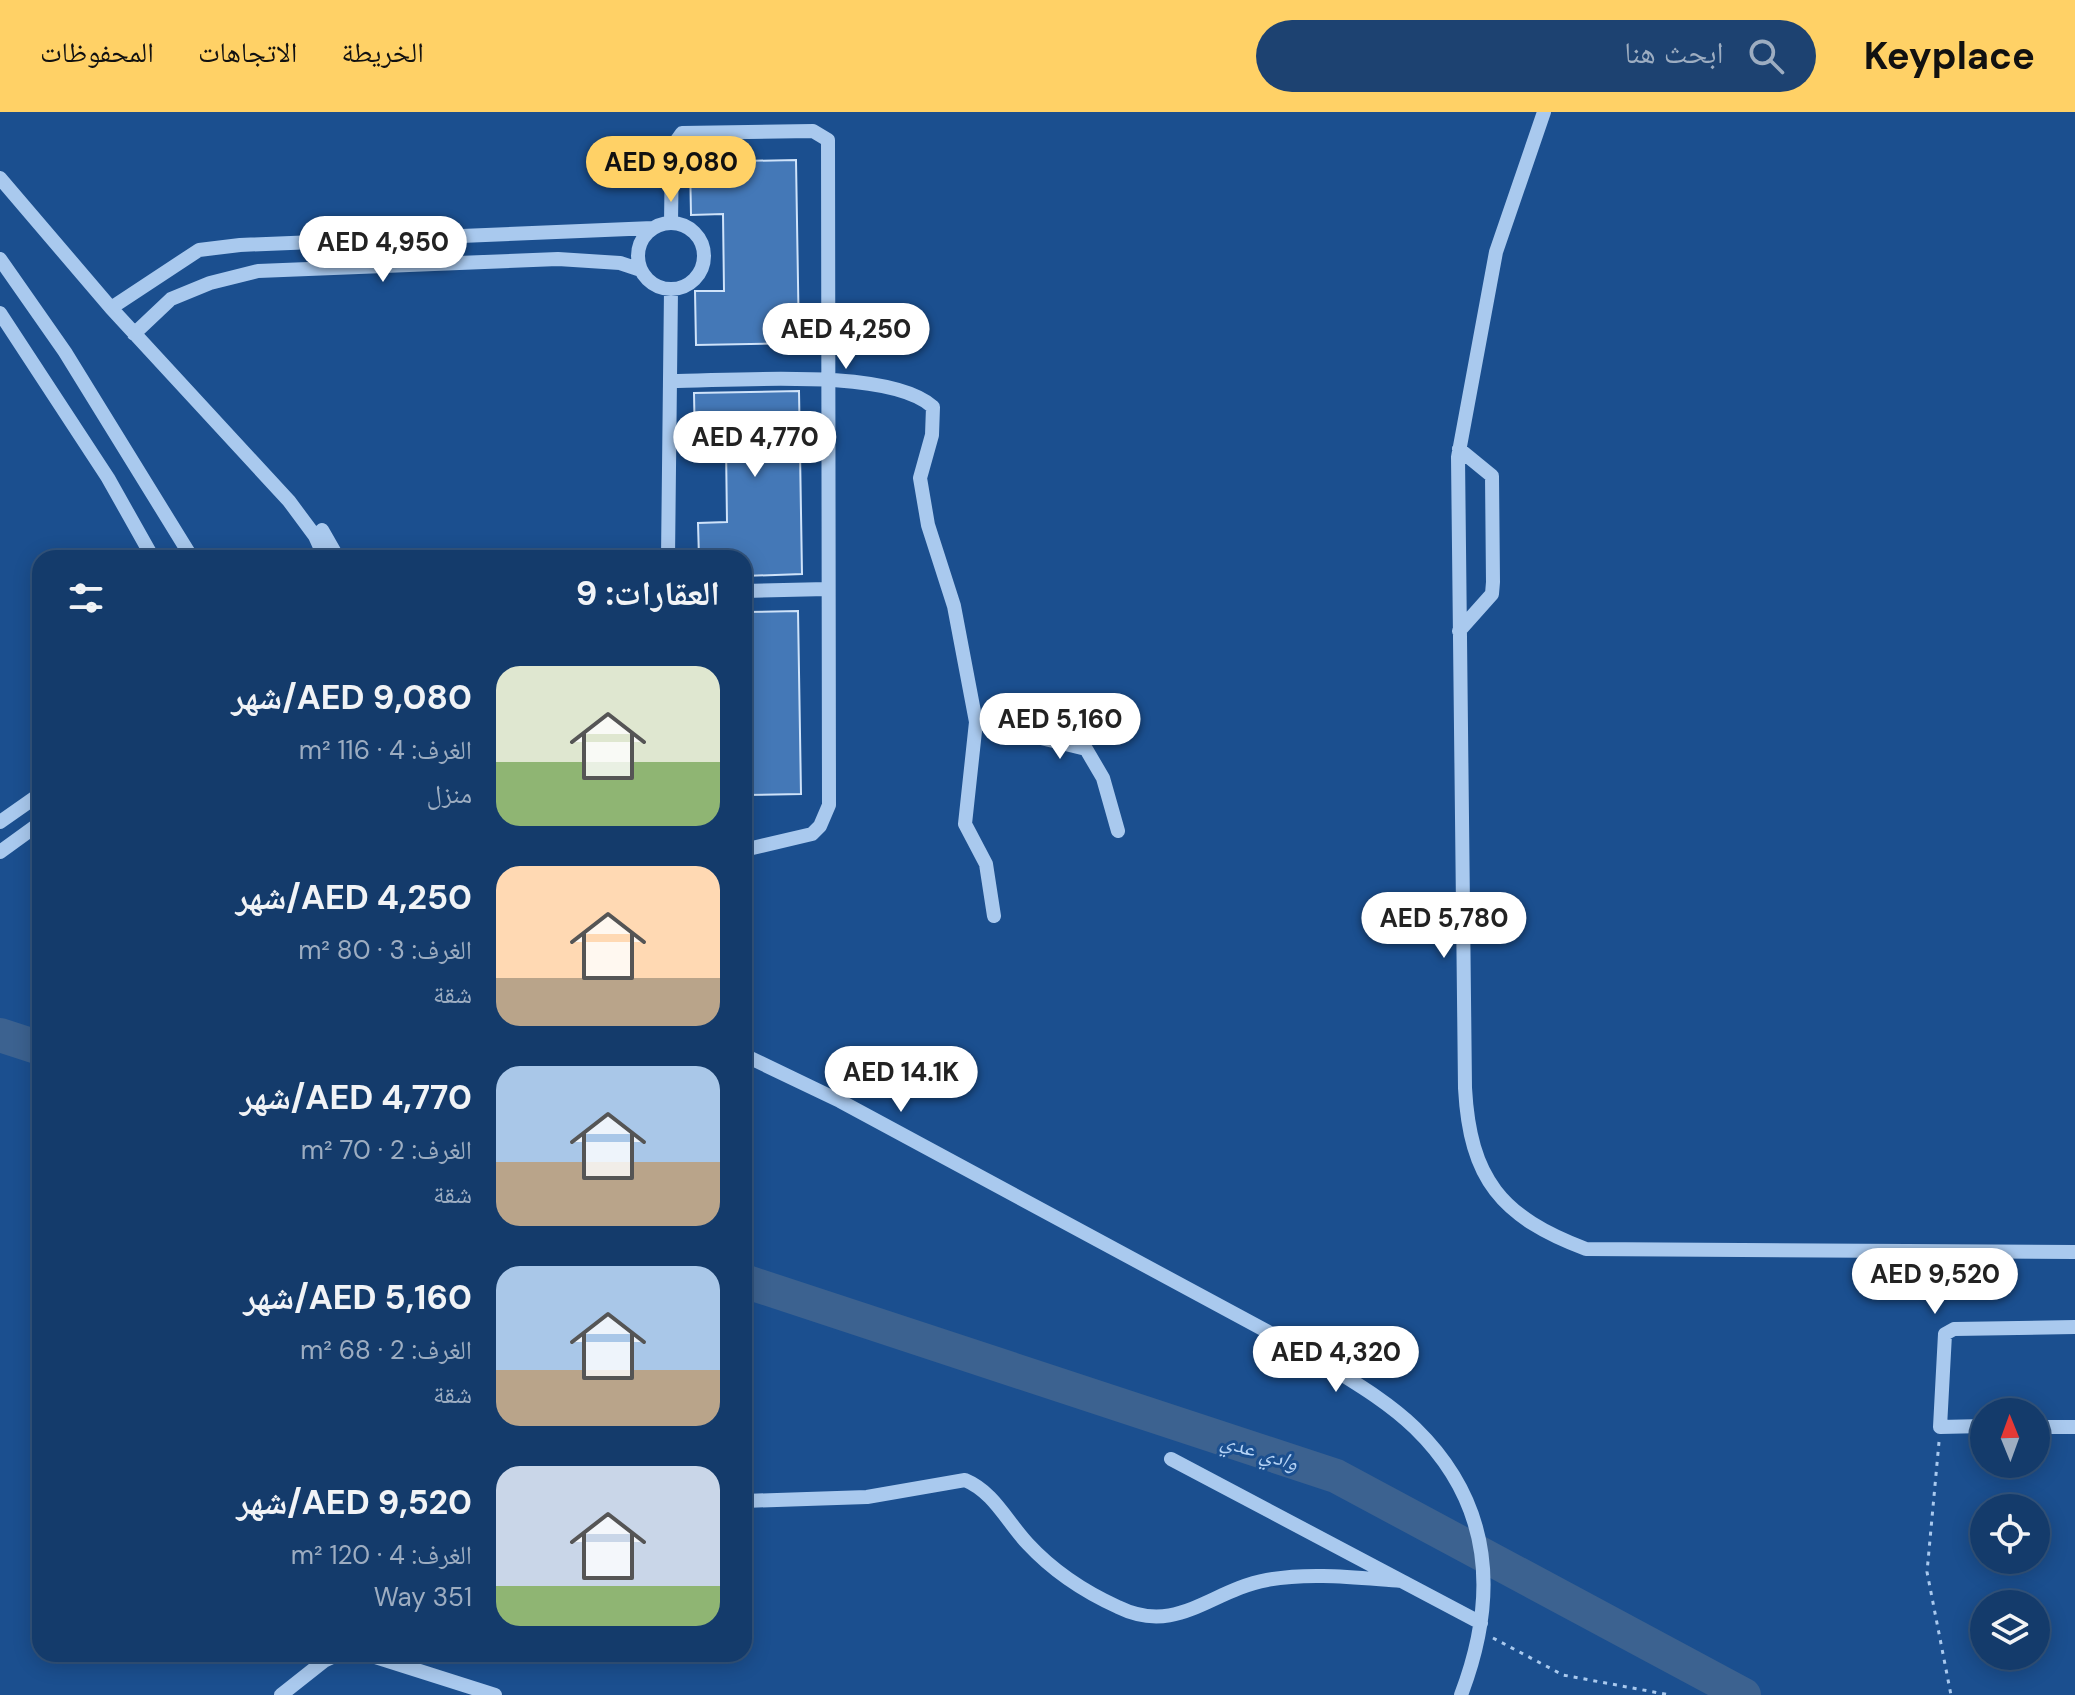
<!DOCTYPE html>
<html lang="ar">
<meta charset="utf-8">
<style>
:root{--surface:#143b6b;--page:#1d4271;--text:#f1f3f6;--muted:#9dadc1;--line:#33557e;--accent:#ffd166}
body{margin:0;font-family:"DM Sans","Noto Naskh Arabic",sans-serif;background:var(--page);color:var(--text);direction:rtl;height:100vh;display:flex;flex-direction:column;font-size:30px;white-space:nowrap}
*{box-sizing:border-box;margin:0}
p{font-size:26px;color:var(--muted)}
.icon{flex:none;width:44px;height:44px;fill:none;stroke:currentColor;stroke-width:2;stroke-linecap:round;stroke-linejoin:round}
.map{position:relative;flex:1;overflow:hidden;direction:ltr}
.sheet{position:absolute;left:32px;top:438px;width:720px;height:1112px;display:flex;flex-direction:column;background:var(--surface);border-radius:24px;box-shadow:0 4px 20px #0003,0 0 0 2px var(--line);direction:rtl}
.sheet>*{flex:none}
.needle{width:52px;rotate:359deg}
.buttons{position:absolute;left:1970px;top:1286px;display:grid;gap:16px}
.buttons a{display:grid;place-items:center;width:80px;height:80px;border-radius:50%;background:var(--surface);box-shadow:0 4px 20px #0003,0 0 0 2px var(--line);font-size:40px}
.price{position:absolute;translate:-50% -68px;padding:0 18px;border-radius:28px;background:#fff;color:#222;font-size:26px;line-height:52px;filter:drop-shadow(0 2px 4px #0008)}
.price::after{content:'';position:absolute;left:50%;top:48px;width:24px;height:18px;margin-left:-12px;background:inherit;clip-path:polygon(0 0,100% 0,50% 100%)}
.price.active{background:var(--accent);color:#111}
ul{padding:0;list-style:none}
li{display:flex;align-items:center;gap:24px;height:200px;padding:0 32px}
li span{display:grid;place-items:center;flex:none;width:224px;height:160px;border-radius:24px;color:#555}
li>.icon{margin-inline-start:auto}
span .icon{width:96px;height:96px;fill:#fffc;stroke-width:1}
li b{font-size:34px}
h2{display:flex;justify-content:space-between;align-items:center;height:96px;padding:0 32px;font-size:34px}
header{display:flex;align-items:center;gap:48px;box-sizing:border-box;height:112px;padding:0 40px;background:var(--accent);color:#111}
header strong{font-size:38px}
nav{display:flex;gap:44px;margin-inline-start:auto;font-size:28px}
.search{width:560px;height:72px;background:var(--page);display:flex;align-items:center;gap:20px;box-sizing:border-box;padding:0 28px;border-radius:44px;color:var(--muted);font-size:30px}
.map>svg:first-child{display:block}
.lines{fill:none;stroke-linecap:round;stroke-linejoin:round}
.river{stroke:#3c6290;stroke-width:34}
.building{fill:#4478b7;stroke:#cfe3fa;stroke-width:2}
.path{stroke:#a9c9ee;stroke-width:3;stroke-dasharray:4 6;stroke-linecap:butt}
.minor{stroke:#a9c9ee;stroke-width:14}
.labels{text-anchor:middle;stroke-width:6;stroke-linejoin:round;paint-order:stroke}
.water-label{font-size:22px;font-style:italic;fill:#b5d3f5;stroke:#1b4f8f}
</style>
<header>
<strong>Keyplace</strong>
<div class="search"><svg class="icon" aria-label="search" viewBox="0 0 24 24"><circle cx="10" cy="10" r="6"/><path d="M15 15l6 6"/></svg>ابحث هنا</div>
<nav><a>الخريطة</a><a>الاتجاهات</a><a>المحفوظات</a></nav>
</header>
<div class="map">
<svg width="2075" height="1583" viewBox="0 0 2075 1583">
<rect width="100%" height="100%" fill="#1b4f8f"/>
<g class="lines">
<path class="river" d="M 0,923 L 40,936
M 744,1169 L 1336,1364 L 1744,1583"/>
</g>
<path class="building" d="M 796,48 L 799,231 L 696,233 L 695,179 L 724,179 L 723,102 L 691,103 L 690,50 Z
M 799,279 L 802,462 L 744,464 L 744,446 L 699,446 L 698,411 L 727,410 L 726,334 L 695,334 L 694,281 Z
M 798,499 L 801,682 L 744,683 L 744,500 Z"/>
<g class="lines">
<path class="path" d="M 1939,1330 L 1927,1460 L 1951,1583
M 1493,1526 L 1563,1563 L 1670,1583"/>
<path class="minor" d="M 1544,0 L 1496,140 L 1458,345 L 1465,976 C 1470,1067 1501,1105 1586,1137 L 2075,1140
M 0,66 L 111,196 L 289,389 L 315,424 L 325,446
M 671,111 L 672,35 L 682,21 L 813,19 L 828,28 L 829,693 L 820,714 L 812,722 L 744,738
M638 144a33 33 0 1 1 66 0a33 33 0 1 1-66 0Z
M 0,147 L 65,240 L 192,446
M 111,196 L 199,138 L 240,133 L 653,116
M 0,201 L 108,366 L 153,446
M 134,222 L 171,187 L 210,171 L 258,159 L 558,147 L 620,151 L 641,158
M 671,269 C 732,269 889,255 933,295 L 932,323 L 920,366 L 928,413 L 954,494 L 976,610 L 965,712 L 986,752 L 994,804
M 322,418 L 338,446
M 668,446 L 671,177
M 744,479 L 827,477
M 1459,519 L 1492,482 L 1493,470 L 1492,364 L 1459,337
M 976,610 L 1086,637 L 1103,666 L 1118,719
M 0,710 L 40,682
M 0,740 L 40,711
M 744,943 L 840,989 L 1309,1242 C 1345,1265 1384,1286 1415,1316 C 1494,1393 1498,1486 1461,1583
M 1984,1314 L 1940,1315 L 1945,1222 L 1954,1217 L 2075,1215
M 2036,1315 L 2075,1315
M 1171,1347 L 1481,1511
M 744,1389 L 867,1385 L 965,1368 C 994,1380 1007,1410 1028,1432 C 1053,1459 1085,1480 1118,1495 C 1177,1524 1211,1478 1267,1468 C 1310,1460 1358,1466 1401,1469
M 366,1542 L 495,1583
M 281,1583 L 324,1549 L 339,1542"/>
</g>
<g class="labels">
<g class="water-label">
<text transform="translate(1260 1339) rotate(18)" y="8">وادي عدي</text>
</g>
</g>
</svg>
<div class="buttons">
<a><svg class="needle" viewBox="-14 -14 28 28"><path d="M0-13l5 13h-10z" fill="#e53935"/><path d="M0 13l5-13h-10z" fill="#9dadc1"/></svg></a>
<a><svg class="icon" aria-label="locate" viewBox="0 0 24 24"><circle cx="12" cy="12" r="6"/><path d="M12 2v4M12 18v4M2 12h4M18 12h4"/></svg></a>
<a><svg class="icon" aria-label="layers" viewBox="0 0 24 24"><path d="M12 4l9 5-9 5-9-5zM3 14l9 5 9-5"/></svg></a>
</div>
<b class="price active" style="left:671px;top:92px">AED 9,080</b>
<b class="price" style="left:383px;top:172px">AED 4,950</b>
<b class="price" style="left:846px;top:259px">AED 4,250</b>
<b class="price" style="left:755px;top:367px">AED 4,770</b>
<b class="price" style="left:1060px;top:649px">AED 5,160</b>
<b class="price" style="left:1444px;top:848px">AED 5,780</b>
<b class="price" style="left:901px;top:1002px">AED 14.1K</b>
<b class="price" style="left:1935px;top:1204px">AED 9,520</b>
<b class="price" style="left:1336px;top:1282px">AED 4,320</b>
<section class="sheet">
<h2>العقارات: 9<svg class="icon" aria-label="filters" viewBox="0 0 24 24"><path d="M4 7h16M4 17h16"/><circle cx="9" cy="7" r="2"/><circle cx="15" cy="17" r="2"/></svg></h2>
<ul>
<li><span style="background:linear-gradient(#dfe7d0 60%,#8fb573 0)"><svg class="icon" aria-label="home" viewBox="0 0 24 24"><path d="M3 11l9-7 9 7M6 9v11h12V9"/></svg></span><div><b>AED 9,080/شهر</b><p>الغرف: 4 · 116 m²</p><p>منزل</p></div></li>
<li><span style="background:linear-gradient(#ffd9b3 70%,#b9a48a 0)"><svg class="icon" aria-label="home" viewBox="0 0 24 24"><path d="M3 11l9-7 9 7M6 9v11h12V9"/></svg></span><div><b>AED 4,250/شهر</b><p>الغرف: 3 · 80 m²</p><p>شقة</p></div></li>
<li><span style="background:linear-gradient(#a9c7e8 60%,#b9a48a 0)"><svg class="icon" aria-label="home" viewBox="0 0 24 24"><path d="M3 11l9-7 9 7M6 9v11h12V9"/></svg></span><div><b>AED 4,770/شهر</b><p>الغرف: 2 · 70 m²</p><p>شقة</p></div></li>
<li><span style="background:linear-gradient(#a9c7e8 65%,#b9a48a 0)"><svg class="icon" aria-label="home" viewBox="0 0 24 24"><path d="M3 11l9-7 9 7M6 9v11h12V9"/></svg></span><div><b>AED 5,160/شهر</b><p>الغرف: 2 · 68 m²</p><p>شقة</p></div></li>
<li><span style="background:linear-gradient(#c9d6e8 75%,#8fb573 0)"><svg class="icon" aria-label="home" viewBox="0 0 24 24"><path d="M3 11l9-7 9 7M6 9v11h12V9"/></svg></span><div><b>AED 9,520/شهر</b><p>الغرف: 4 · 120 m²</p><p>Way 351</p></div></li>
</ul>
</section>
</div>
